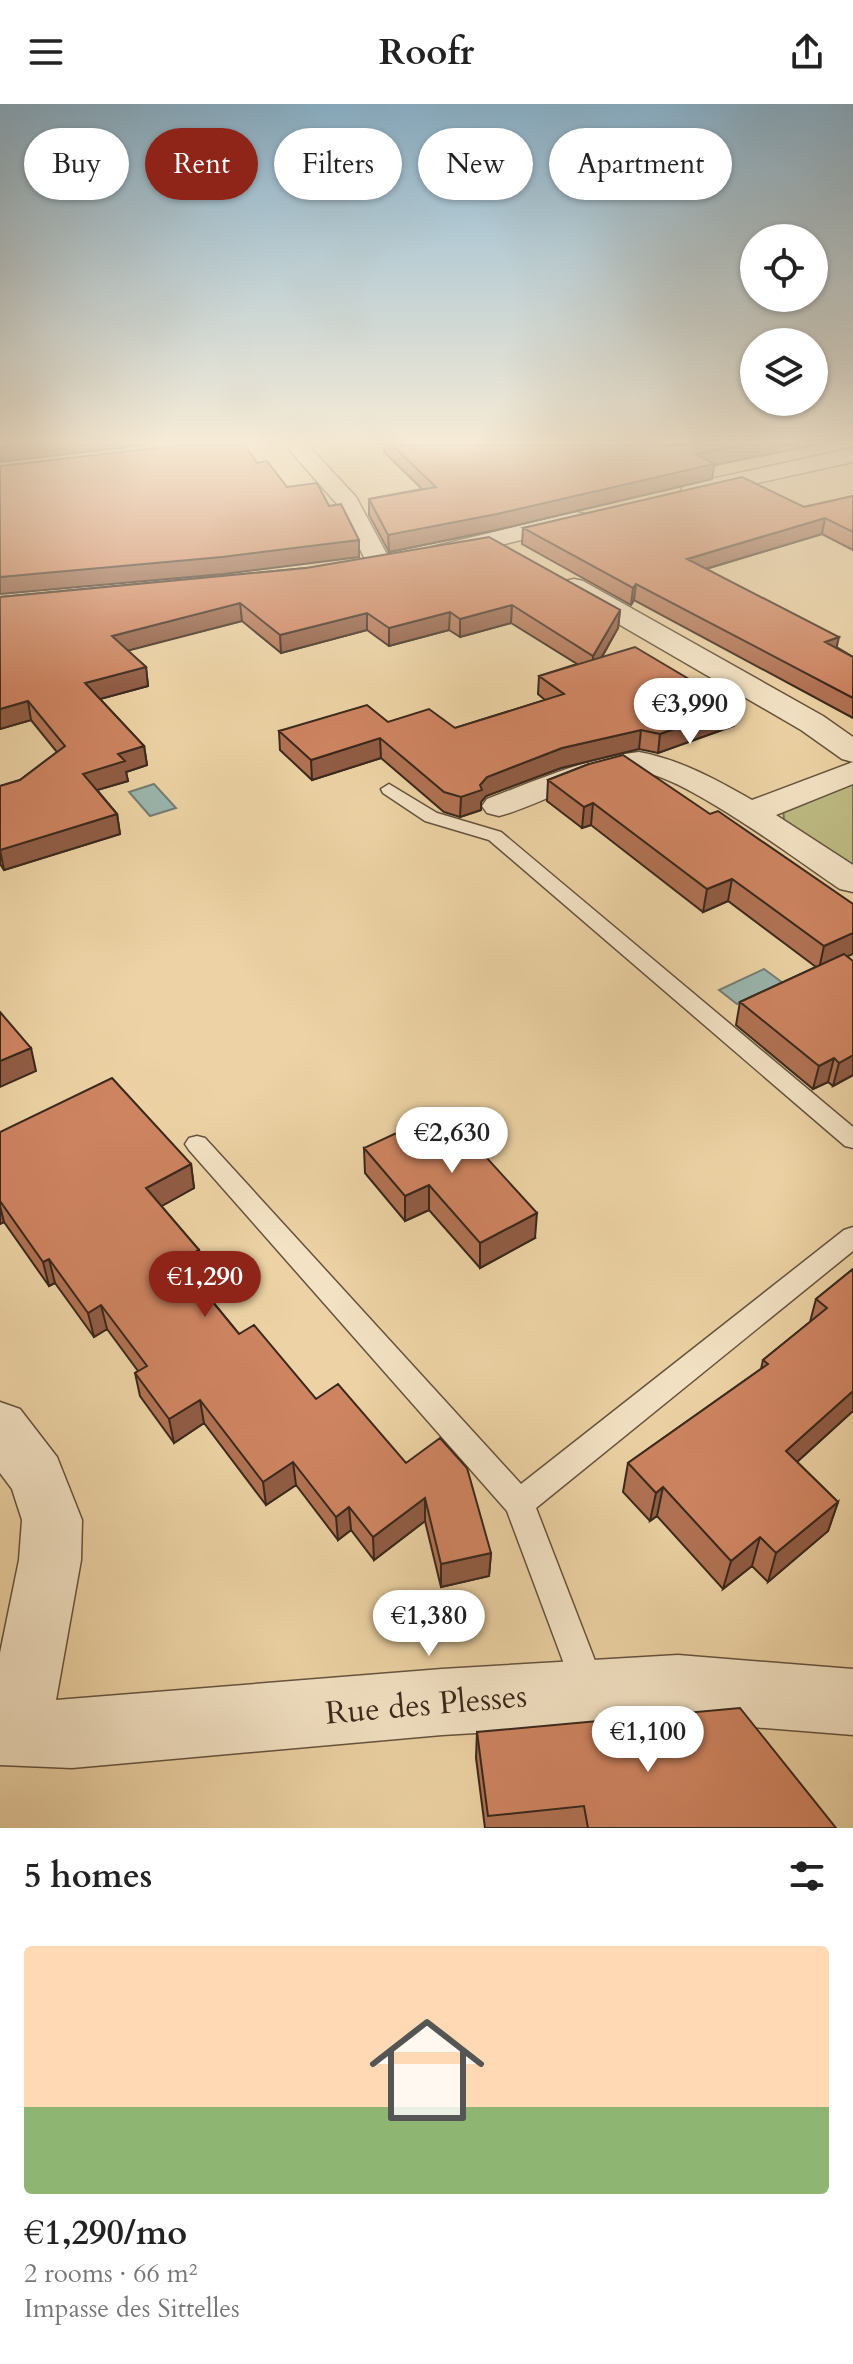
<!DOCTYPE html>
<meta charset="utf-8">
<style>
:root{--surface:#fff;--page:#f2f2f2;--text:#222;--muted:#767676;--line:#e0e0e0;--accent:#8f2418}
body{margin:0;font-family:Cardo,serif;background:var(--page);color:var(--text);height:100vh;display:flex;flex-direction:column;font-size:30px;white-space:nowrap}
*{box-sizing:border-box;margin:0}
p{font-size:26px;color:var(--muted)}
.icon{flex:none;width:44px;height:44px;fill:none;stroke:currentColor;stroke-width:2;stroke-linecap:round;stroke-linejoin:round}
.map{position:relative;height:1724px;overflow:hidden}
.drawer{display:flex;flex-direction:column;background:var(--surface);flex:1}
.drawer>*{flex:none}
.guide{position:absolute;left:24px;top:24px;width:806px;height:72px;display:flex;gap:16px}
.tools{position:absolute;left:740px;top:120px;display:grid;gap:16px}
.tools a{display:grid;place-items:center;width:88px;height:88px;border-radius:50%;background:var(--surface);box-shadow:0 2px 6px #0004;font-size:40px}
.price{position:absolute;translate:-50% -68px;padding:0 18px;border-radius:28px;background:#fff;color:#222;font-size:26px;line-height:52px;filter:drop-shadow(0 2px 4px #0008)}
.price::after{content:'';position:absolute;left:50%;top:48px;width:24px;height:18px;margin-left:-12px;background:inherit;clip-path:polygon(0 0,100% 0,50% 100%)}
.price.active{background:var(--accent);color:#fff}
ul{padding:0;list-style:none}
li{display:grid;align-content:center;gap:16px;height:424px;padding:0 24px}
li+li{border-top:2px solid var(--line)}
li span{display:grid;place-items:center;height:248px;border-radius:8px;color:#555}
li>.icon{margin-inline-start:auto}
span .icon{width:144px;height:144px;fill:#fffc;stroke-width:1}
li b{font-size:34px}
h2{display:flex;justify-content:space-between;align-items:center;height:96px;padding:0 24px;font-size:34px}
.pill{padding:0 28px;border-radius:36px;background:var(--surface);box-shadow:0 2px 6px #0004;font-size:28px;line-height:72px}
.pill.active{background:var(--accent);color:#fff}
header{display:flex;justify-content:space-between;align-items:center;height:104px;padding:0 24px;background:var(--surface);font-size:36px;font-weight:800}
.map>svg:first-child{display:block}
.green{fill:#bdba82;stroke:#7c714f;stroke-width:2}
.water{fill:#9ab6ae;stroke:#747d74;stroke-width:2}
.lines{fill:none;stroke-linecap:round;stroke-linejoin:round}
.lane-casing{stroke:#66523e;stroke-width:3}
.street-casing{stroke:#66523e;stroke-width:3}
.lane{fill:#f3e2c4;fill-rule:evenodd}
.street{fill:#f3e2c4;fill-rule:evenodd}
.wall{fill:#b17253;stroke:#3a281c;stroke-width:2}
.shaded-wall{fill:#905c44;stroke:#3a281c;stroke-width:2}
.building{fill:#ce8461;stroke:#3a281c;stroke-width:2}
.labels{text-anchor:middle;stroke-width:6;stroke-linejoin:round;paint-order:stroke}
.near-street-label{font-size:32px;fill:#3a281c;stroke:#f3e2c4}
</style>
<header><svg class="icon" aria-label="menu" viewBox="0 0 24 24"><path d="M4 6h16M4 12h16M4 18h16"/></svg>Roofr<svg class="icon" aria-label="share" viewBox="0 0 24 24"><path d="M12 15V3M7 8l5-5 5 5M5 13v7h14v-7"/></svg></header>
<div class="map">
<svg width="853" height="1724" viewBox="0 0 853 1724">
<rect width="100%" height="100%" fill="#ecd2a4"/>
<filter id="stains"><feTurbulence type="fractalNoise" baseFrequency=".0025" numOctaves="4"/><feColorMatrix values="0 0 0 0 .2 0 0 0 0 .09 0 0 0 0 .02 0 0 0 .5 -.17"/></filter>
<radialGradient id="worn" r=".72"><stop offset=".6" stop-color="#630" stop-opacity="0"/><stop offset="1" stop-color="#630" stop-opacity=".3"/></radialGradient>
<path class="green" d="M 853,679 L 853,762 L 784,717 L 783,703 Z"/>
<path class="water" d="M 154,680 L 176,704 L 150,712 L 129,688 Z
M 764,865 L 783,879 L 737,900 L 719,886 Z"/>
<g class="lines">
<g class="lane-casing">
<path id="lane" d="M 389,680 L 437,709 L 501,728 L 853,1023 L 853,1044 L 845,1042 L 489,736 L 425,717 L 383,689 L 381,685 Z
M 197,1032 L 205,1034 L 521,1380 L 844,1126 L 853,1123 L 853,1147 L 536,1404 L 604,1580 L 600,1592 L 588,1596 L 576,1592 L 507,1407 L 189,1046 L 185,1040 L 189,1034 Z"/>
</g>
<g class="street-casing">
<path id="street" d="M 285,341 L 308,341 L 356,393 L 391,458 L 387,463 L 369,463 L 337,400 Z
M 853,344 L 853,358 L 693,393 L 685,391 L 681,386 L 685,381 L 693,379 Z
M 576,408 L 585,410 L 588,415 L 585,420 L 441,456 L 432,453 L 428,448 L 432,443 Z
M 574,475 L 583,477 L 823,612 L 853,633 L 853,658 L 842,655 L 801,626 L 565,489 L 561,483 L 565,477 Z
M 639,648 C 681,656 715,675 752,696 L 853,658 L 853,680 L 776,711 L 853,761 L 853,788 L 840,785 C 801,759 681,669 639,668 C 594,666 542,701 499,712 L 487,709 L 482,702 L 487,695 C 537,676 586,654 639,648 Z
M 0,1298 L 20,1305 L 57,1353 L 82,1416 L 81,1456 L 56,1596 L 442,1565 L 678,1551 L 853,1565 L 853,1631 L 678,1617 L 442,1631 L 72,1664 L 0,1661 L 0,1549 L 19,1456 L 22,1416 L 12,1385 L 0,1369 Z"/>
</g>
<use href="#lane" class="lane"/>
<use href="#street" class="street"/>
</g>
<path class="wall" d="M 384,341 L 815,341 L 714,361 L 712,375 L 496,426 L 389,448 L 369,411 L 369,395 L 422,385 L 384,348 Z
M 853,392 L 853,446 L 822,430 L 706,465 L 853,553 L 853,614 L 634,496 L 631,501 L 522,440 L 523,424 L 804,403 Z
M 306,464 L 620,506 L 618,524 L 602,553 L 733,622 L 658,649 L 639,645 L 561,664 L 486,692 L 481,698 L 481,706 L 460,713 L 444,708 L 381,654 L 312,676 L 280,646 L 279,627 L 388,618 L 455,624 L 545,596 L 538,590 L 539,572 L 577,560 L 511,519 L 460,533 L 449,526 L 389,542 L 367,526 L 281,549 L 242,517 L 127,546 L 146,563 L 148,582 L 100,595 L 144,642 L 147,661 L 126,668 L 128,677 L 97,686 L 117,710 L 120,730 L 4,766 L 0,760 L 0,682 L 20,676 L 57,648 L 31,616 L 0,625 L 0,493 Z
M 589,660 L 847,852 L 853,971 L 833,982 L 828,978 L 813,985 L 736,921 L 740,898 L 816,863 L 728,797 L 703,808 L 591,721 L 582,724 L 547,697 L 548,676 Z
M 0,1028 L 191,1060 L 194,1084 L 161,1102 L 199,1146 L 203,1169 L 194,1175 L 239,1230 L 316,1295 L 406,1359 L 491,1449 L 489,1472 L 441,1483 L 425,1417 L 374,1456 L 351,1426 L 338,1436 L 296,1381 L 266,1401 L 204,1319 L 174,1339 L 140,1292 L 135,1269 L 138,1267 L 107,1225 L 94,1233 L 55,1179 L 49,1182 L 4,1118 L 0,1120 Z
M 364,1044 L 535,1134 L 480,1164 L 429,1106 L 405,1117 L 365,1069 Z
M 853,1165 L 853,1307 L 797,1358 L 838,1398 L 828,1427 L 768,1478 L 752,1462 L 723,1485 L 657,1412 L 650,1417 L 623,1388 L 628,1359 L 761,1265 L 763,1256 L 810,1218 L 816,1195 Z
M 477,1628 L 836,1724 L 485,1724 L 476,1654 Z"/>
<path class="shaded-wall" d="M 12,341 L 146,341 L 0,358 L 0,343 Z
M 742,341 L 815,341 L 714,361 L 712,375 L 496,426 L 389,448 L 388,431 L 695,350 Z
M 825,414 L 822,430 L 685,471 L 687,455 Z
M 359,436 L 359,453 L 224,470 L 0,490 L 0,473 Z
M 636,480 L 634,496 L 631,501 L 633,484 Z
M 240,499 L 242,517 L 115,550 L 112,532 Z
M 512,501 L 511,519 L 460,533 L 460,515 Z
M 620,506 L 618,524 L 592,570 L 593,552 Z
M 450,508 L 449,526 L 389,542 L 389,524 Z
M 367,509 L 367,526 L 281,549 L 280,531 Z
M 839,533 L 835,550 L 825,538 Z
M 146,563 L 148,582 L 89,598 L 85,579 Z
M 28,597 L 31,616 L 0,625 L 0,605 Z
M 736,603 L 733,622 L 658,649 L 660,630 Z
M 641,626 L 639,645 L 561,664 L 486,692 L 481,698 L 481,706 L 460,713 L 461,693 L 480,681 L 487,673 L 562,644 Z
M 380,634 L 381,654 L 312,676 L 311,656 Z
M 144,642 L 147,661 L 126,668 L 128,677 L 87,689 L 83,670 L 118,650 Z
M 593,699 L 591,721 L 582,724 L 584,703 Z
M 117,710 L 120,730 L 4,766 L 0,746 Z
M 732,775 L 728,797 L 703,808 L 707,785 Z
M 853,829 L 853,850 L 819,865 L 824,842 Z
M 31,944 L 36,967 L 0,983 L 0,957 Z
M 853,951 L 853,971 L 833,982 L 839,959 Z
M 834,954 L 828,978 L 813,985 L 819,962 Z
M 191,1060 L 194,1084 L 151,1108 L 146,1084 Z
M 429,1081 L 429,1106 L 405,1117 L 405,1092 Z
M 0,1102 L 4,1118 L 0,1120 Z
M 537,1109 L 535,1134 L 480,1164 L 480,1139 Z
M 199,1146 L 203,1169 L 183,1181 L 179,1157 Z
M 49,1155 L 55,1179 L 49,1182 L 43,1158 Z
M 101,1201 L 107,1225 L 94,1233 L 88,1209 Z
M 853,1287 L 853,1307 L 777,1376 L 786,1347 Z
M 200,1296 L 204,1319 L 174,1339 L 169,1315 Z
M 293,1358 L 296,1381 L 266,1401 L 263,1378 Z
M 663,1383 L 657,1412 L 650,1417 L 656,1389 Z
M 425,1394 L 425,1417 L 374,1456 L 373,1433 Z
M 838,1398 L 828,1427 L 768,1478 L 776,1449 Z
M 349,1403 L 351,1426 L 338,1436 L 336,1413 Z
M 760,1433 L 752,1462 L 723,1485 L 731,1457 Z
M 491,1449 L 489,1472 L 441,1483 L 441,1460 Z"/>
<path class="building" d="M 181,341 L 245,341 L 257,359 L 267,357 L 287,383 L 317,379 L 329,402 L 341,400 L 359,436 L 222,453 L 0,473 L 0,362 Z
M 392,341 L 742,341 L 695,350 L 714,360 L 497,410 L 388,431 L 369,395 L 436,383 Z
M 742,373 L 804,403 L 853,392 L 853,428 L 825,414 L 687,455 L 839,533 L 825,538 L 853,553 L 853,594 L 636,480 L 633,484 L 523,424 Z
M 489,433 L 620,506 L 593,552 L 512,501 L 460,515 L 450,508 L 389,524 L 367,509 L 280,531 L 240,499 L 112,532 L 146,563 L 85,579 L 144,642 L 118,650 L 125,657 L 83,670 L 117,710 L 0,746 L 0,682 L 20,676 L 65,642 L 28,597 L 0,605 L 0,493 L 306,464 Z
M 635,543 L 736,603 L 660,630 L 641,626 L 562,644 L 487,673 L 480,681 L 482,686 L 461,693 L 444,688 L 380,634 L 311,656 L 279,627 L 367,601 L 388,618 L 429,605 L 455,624 L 564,590 L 539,572 Z
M 623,651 L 710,710 L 718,707 L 853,800 L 853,829 L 824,842 L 732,775 L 707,785 L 593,699 L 584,703 L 548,676 L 589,660 Z
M 844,850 L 853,857 L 853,951 L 839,959 L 834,954 L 819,962 L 740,898 Z
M 0,908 L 31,944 L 0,957 Z
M 112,974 L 191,1060 L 146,1084 L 199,1146 L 179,1157 L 239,1230 L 254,1221 L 316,1295 L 338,1280 L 406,1359 L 440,1334 L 467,1364 L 491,1449 L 441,1460 L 425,1394 L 373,1433 L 349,1403 L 336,1413 L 293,1358 L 263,1378 L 200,1296 L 169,1315 L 135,1269 L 147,1262 L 101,1201 L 88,1209 L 49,1155 L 43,1158 L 0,1097 L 0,1028 Z
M 444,1007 L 537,1109 L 480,1139 L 429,1081 L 405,1092 L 364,1044 Z
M 853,1165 L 853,1287 L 786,1347 L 838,1398 L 776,1449 L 760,1433 L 731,1457 L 663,1383 L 656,1389 L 628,1359 L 768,1260 L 763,1256 L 827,1204 L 816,1195 Z
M 740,1604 L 836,1724 L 588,1724 L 584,1702 L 488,1712 L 477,1628 Z"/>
<linearGradient id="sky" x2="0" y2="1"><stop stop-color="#89b5d1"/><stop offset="0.58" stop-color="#f6ebd6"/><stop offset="1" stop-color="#f6ebd6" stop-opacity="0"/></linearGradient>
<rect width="853" height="583" fill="url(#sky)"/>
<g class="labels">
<g class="near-street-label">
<text transform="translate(426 1600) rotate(-5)" y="11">Rue des Plesses</text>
</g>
</g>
<rect width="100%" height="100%" filter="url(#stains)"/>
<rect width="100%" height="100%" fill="url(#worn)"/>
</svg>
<div class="tools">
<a><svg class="icon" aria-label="locate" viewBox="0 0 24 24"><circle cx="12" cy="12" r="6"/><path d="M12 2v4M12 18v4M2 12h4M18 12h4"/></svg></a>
<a><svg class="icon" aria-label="layers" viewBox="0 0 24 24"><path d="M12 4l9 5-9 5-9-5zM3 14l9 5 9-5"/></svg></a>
</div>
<b class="price" style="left:690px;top:642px">€3,990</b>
<b class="price" style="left:452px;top:1071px">€2,630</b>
<b class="price active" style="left:205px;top:1215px">€1,290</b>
<b class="price" style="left:429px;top:1554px">€1,380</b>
<b class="price" style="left:648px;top:1670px">€1,100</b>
<div class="guide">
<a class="pill">Buy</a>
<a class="pill active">Rent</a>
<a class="pill">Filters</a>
<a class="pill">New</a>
<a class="pill">Apartment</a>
</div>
</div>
<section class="drawer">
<h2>5 homes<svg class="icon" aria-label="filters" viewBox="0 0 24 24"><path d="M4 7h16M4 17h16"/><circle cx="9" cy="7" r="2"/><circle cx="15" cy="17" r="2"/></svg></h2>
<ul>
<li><span style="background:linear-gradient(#ffd9b3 65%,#8fb573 0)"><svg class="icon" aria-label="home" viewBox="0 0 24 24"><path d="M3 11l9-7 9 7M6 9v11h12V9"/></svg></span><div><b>€1,290/mo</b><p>2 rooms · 66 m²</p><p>Impasse des Sittelles</p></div></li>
</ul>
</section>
